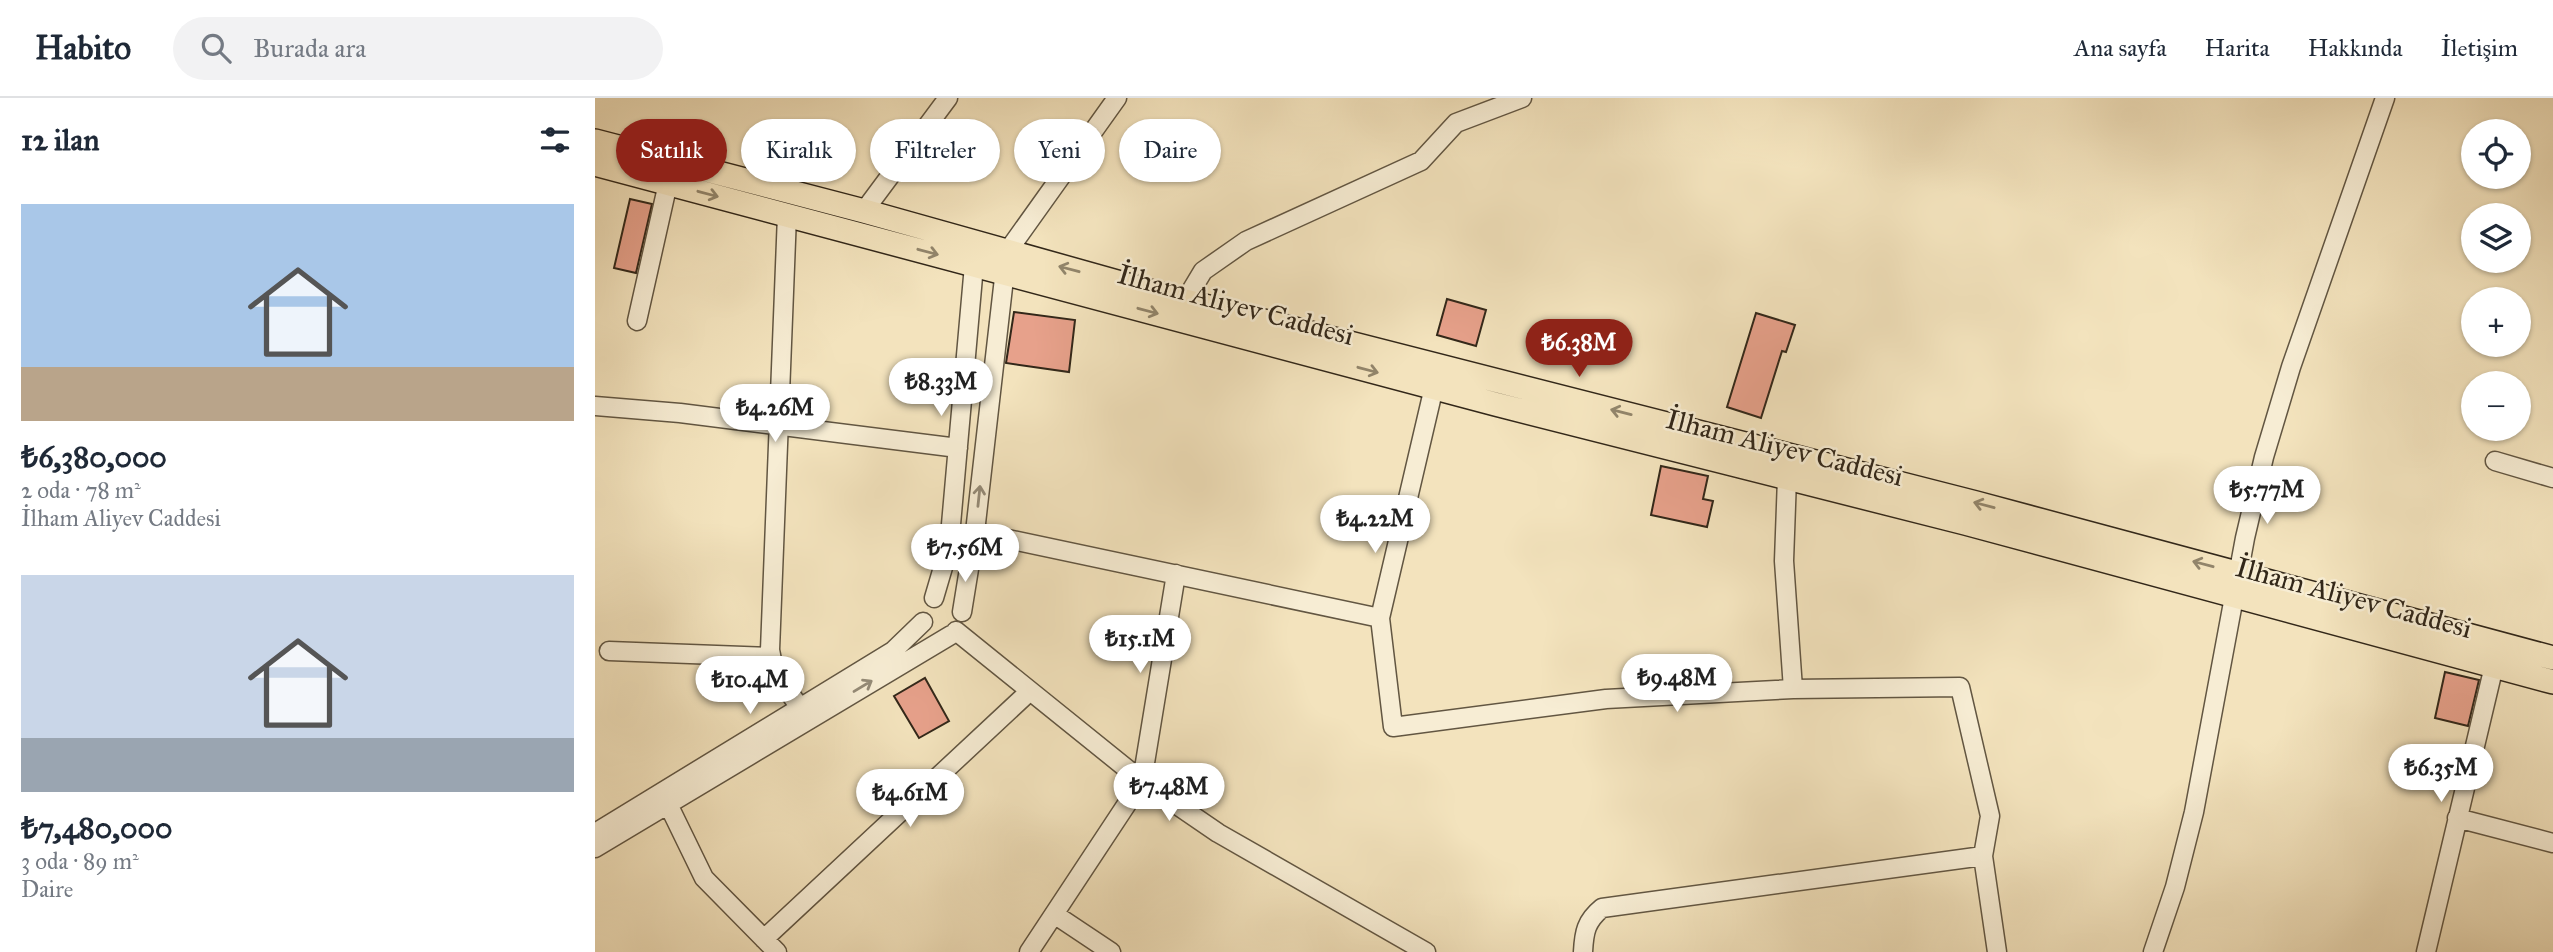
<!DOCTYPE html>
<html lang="tr">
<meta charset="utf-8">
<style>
:root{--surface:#fff;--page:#f2f2f3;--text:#1f2937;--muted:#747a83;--line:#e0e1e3;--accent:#8f2418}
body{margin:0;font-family:"IM FELL Great Primer",serif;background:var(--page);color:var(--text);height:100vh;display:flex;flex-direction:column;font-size:26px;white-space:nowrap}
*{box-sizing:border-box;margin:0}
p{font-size:23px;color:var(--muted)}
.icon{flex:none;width:38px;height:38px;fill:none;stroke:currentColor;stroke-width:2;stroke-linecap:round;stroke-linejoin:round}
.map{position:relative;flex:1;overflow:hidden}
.details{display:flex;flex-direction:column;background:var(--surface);width:595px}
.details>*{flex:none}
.banner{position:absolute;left:21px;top:21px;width:665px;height:63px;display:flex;gap:14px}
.fabs{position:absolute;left:1866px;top:21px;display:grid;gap:14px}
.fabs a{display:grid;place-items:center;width:70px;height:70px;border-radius:50%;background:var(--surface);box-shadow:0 2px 5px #0004;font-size:35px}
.price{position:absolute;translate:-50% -60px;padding:0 16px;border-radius:24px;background:#fff;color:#222;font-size:23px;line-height:46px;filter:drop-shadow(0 2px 4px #0008)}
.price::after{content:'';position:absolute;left:50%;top:42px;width:21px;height:16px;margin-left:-10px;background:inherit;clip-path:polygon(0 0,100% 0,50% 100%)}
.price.selected{background:var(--accent);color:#fff}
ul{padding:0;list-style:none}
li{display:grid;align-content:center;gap:14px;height:371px;padding:0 21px}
li span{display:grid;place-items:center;height:217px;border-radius:0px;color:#555}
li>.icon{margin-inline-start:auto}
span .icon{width:126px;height:126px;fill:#fffc;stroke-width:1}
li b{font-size:30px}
h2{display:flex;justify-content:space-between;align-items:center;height:84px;padding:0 21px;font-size:30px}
.pill{padding:0 24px;border-radius:32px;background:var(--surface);box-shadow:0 2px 5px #0004;font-size:24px;line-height:63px}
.pill.selected{background:var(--accent);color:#fff}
header{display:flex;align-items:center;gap:42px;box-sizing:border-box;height:98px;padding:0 35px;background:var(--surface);border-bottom:2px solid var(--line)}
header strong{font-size:33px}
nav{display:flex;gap:38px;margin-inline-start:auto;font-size:24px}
.search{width:490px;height:63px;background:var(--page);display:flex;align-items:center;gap:18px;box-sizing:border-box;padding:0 24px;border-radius:38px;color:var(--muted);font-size:26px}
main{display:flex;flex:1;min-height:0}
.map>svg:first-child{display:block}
.building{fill:#e7a18b;stroke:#322719;stroke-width:2}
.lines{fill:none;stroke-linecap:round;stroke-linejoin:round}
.minor-casing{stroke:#625642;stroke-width:21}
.major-casing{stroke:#322719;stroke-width:26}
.minor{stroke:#f7edd4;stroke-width:18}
.major{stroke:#f3e3bd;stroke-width:23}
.oneway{stroke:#92856b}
.oneway2{stroke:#948a76}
.labels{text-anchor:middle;stroke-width:5;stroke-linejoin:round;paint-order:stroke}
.street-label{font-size:28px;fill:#322719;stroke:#f7edd4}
</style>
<header>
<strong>Habito</strong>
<div class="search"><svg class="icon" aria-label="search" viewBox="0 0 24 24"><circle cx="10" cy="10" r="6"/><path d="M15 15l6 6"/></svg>Burada ara</div>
<nav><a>Ana sayfa</a><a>Harita</a><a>Hakkında</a><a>İletişim</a></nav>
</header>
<main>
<section class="details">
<h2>12 ilan<svg class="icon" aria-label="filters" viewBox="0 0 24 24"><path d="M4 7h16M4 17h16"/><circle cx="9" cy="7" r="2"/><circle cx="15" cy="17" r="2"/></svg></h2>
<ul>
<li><span style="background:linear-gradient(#a9c7e8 75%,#b9a48a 0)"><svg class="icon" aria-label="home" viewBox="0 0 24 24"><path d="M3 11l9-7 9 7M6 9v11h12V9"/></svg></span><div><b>₺6,380,000</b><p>2 oda · 78 m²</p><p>İlham Aliyev Caddesi</p></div></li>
<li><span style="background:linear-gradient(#c9d6e8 75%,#9aa5b1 0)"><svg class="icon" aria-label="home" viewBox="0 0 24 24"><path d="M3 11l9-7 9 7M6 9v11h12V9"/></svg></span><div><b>₺7,480,000</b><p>3 oda · 89 m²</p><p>Daire</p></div></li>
</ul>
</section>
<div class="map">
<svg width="1958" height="854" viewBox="0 0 1958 854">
<rect width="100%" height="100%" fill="#f3e3bd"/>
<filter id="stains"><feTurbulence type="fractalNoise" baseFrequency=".00286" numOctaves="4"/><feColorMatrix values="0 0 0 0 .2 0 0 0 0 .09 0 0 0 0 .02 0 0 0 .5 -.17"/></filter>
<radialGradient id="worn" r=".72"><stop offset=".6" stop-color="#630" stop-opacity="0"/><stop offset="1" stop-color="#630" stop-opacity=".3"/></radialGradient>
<path class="building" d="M 35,101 L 57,106 L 41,175 L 19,170 Z
M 852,201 L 891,212 L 881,248 L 842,237 Z
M 419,214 L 480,222 L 474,274 L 411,265 Z
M 1161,215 L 1200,227 L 1191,254 L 1187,253 L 1166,320 L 1132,309 Z
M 1066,368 L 1113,378 L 1108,401 L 1118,403 L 1112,429 L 1056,417 Z
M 1850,574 L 1884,582 L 1873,628 L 1840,620 Z
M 330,580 L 354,623 L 324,640 L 299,598 Z"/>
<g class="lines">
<g class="minor-casing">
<path id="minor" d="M 269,113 L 353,0
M 192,117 L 175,552 L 179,572 L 205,610
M 590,203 L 608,173 L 651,143 L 826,63 L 861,25 L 927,0
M 42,223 L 73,85
M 839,289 L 785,520 L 798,629 L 1011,601 L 1198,591 L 1365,589 L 1395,718 L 1388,758 L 1402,854
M 0,308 L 85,315 L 363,350
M 1900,363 L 1958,380
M 1192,380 L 1189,463 L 1198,591
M 380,434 L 785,520
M 339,500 L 354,449 L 380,156
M 367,514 L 380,434 L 412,154 L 522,0
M 361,533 L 547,683 L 623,735 L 831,854
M 14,553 L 176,559
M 73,706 L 109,780 L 182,854
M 1862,720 L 1958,745
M 0,735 L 298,553 L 328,524
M 0,750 L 356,537
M 459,816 L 516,854
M 169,841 L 435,593
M 434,854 L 547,683 L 581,476
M 988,854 C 989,834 991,823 1007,810 L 1388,758
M 1558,854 L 1580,789 L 1599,714 L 1650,440 L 1669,359 L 1696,269 L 1790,0
M 1831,854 L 1899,568"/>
</g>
<g class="major-casing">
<path id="major" d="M 0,43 L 269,113 L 590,203 L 1381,405 L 1958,560
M 0,66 L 900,306 L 1370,425 L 1958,584"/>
</g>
<use href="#minor" class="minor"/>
<use href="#major" class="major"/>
</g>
<defs><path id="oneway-shaft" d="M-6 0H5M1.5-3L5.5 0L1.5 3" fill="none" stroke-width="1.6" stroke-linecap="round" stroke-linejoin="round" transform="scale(1.75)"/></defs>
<g class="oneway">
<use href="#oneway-shaft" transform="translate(113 96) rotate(15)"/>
<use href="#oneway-shaft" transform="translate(333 154) rotate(15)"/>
<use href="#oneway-shaft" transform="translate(474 171) rotate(-165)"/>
<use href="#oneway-shaft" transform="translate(553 213) rotate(15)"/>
<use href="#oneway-shaft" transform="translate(773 272) rotate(15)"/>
<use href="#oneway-shaft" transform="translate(1026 314) rotate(-166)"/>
<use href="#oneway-shaft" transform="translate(1389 407) rotate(-165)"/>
<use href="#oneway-shaft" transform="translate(1608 466) rotate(-165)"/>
</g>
<g class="oneway2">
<use href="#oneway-shaft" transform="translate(384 398) rotate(-84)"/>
<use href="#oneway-shaft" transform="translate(268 588) rotate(-31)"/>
</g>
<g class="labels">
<g class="street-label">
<text transform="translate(641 206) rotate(15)" y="10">İlham Aliyev Caddesi</text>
<text transform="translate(1190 349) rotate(14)" y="10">İlham Aliyev Caddesi</text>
<text transform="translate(1759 499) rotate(15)" y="10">İlham Aliyev Caddesi</text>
</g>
</g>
<rect width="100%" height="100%" filter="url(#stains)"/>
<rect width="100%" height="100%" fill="url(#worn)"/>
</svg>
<div class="fabs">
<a><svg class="icon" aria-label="locate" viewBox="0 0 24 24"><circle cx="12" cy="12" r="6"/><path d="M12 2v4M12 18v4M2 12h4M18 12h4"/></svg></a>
<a><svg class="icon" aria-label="layers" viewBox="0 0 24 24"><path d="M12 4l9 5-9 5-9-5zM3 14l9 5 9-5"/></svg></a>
<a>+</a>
<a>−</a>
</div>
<b class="price selected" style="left:984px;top:281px">₺6.38M</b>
<b class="price" style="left:346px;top:320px">₺8.33M</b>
<b class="price" style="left:180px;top:346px">₺4.26M</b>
<b class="price" style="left:1672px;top:428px">₺5.77M</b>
<b class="price" style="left:780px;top:457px">₺4.22M</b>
<b class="price" style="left:370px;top:486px">₺7.56M</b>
<b class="price" style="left:545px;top:577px">₺15.1M</b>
<b class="price" style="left:1082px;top:616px">₺9.48M</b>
<b class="price" style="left:155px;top:618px">₺10.4M</b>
<b class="price" style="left:1846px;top:706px">₺6.35M</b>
<b class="price" style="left:574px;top:725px">₺7.48M</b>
<b class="price" style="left:315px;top:731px">₺4.61M</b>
<div class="banner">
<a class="pill selected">Satılık</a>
<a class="pill">Kiralık</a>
<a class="pill">Filtreler</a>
<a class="pill">Yeni</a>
<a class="pill">Daire</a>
</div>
</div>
</main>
